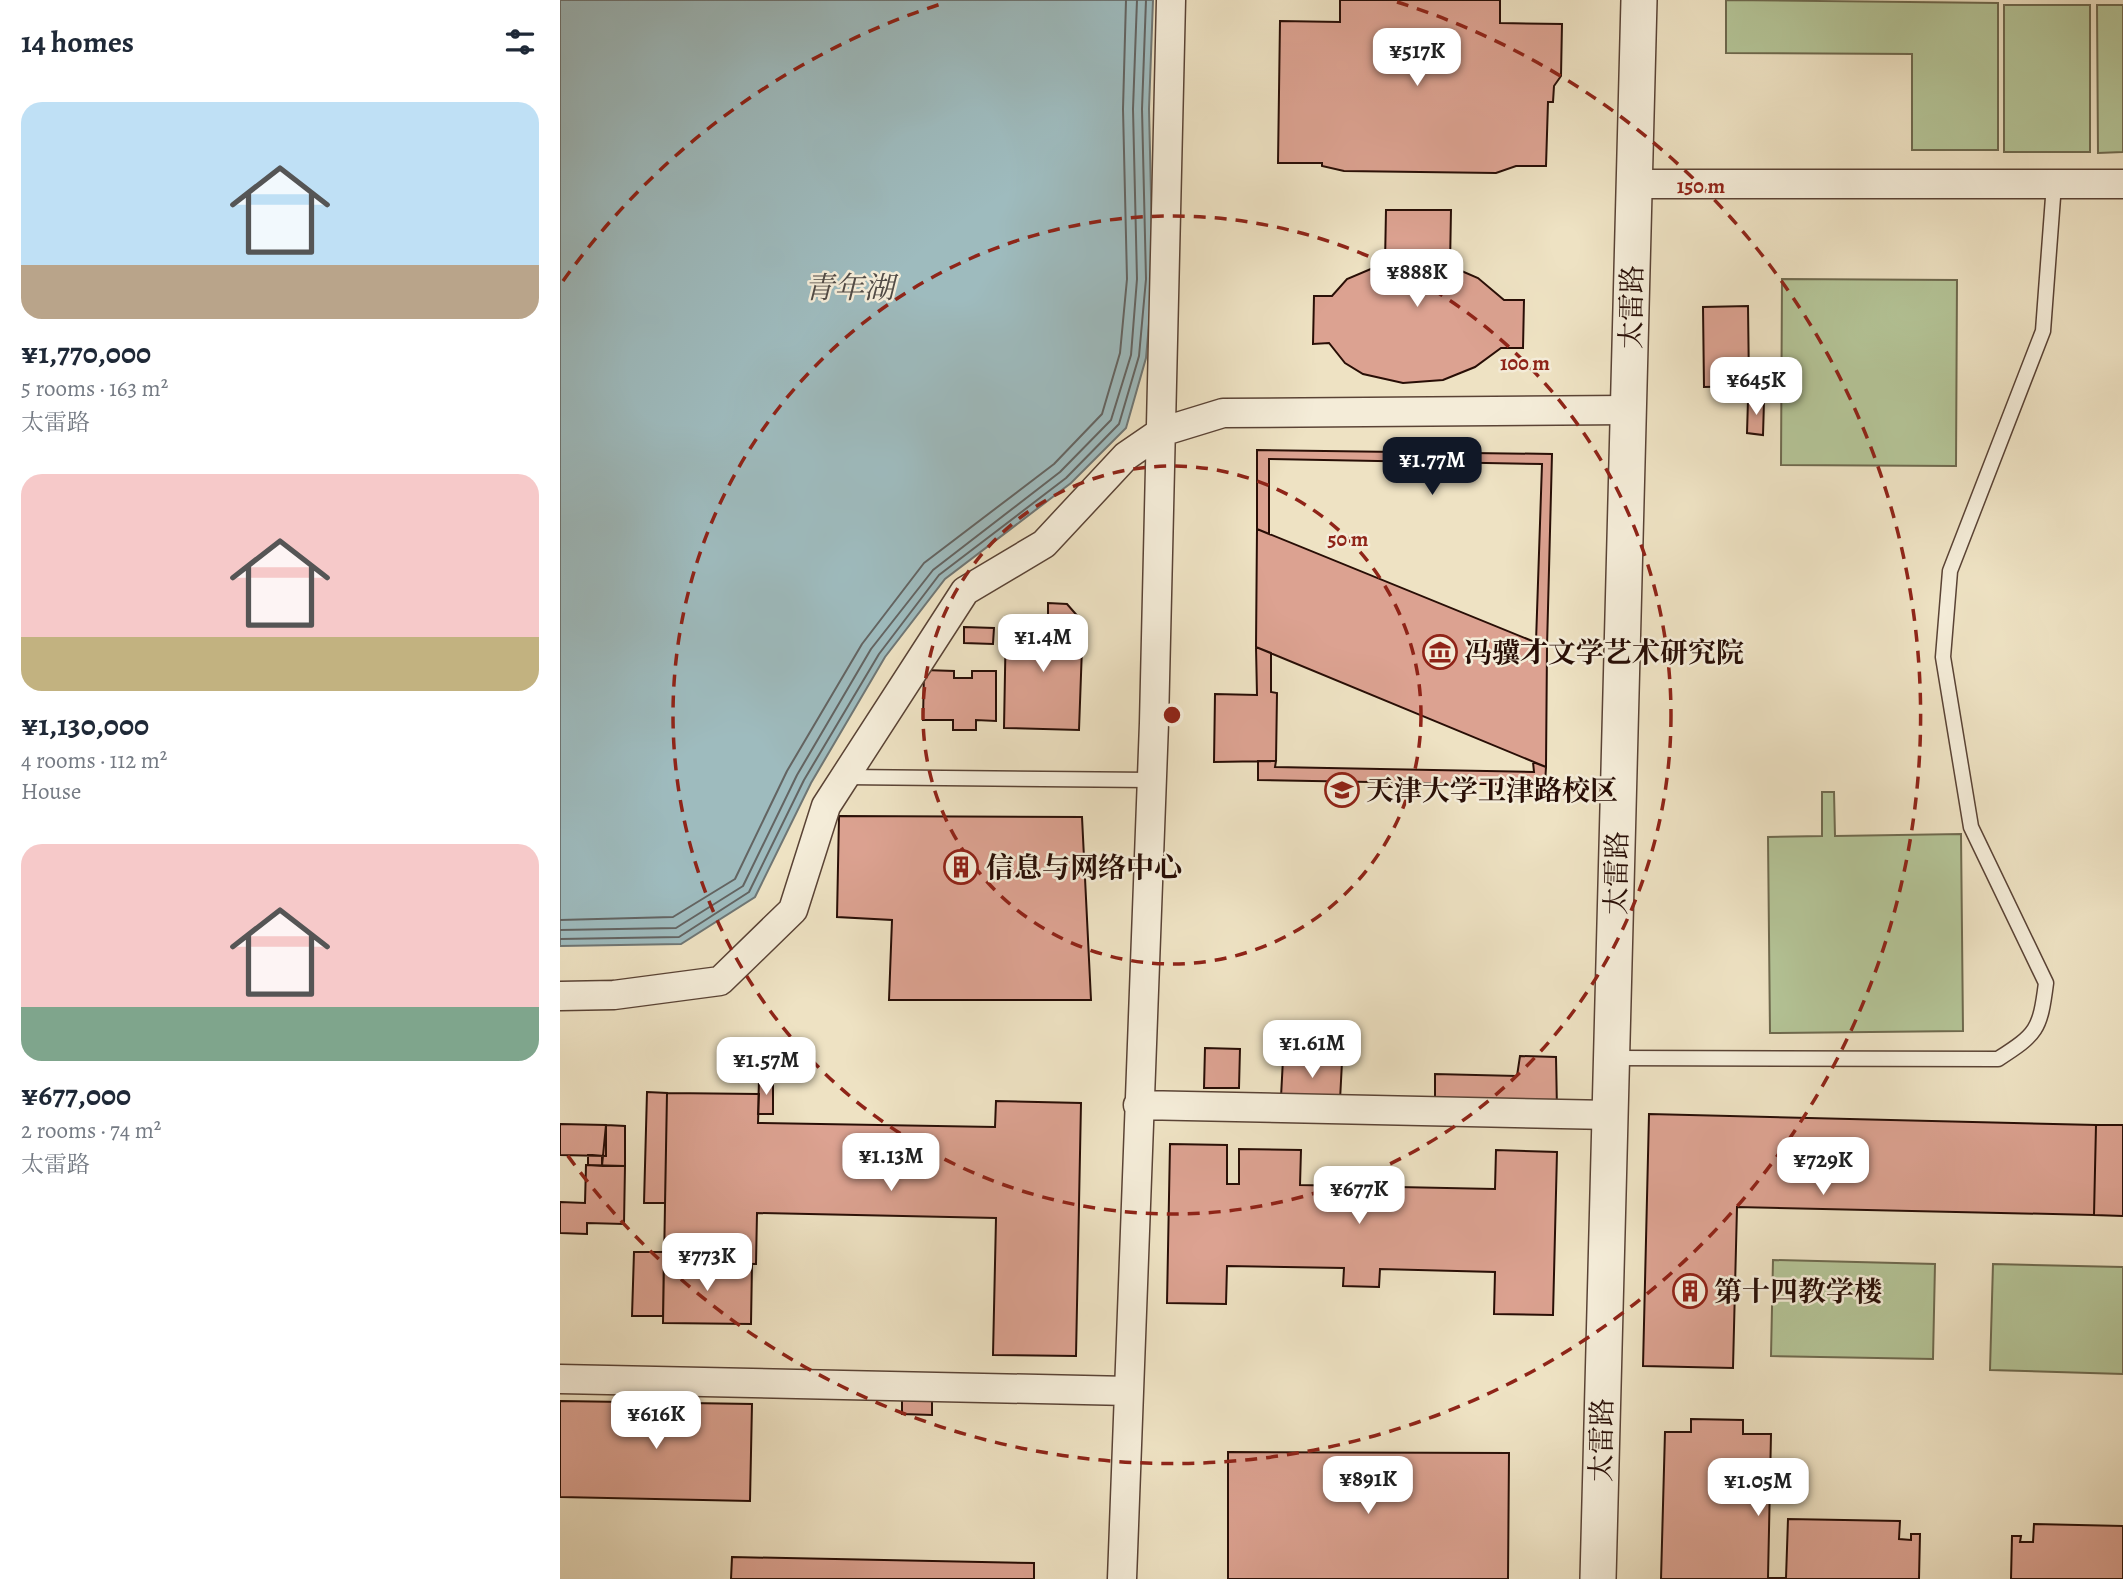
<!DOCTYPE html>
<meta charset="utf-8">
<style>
:root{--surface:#fff;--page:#f2f2f3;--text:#1f2937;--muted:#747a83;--accent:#111827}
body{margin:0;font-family:Alegreya,"Noto Serif SC",serif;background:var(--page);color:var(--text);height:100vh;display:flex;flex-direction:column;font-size:26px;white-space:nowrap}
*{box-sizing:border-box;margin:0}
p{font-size:23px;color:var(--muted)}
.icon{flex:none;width:38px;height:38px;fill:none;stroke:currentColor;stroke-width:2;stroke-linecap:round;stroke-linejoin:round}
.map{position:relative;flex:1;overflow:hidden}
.sheet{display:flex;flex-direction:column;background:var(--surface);width:560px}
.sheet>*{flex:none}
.price{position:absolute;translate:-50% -60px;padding:0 16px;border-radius:14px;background:#fff;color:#222;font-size:23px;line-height:46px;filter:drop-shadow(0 2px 4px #0008)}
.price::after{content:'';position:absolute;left:50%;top:42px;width:21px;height:16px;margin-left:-10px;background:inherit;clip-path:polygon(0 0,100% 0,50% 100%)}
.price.on{background:var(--accent);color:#fff}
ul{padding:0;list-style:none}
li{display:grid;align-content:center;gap:14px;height:371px;padding:0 21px}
li span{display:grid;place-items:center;height:217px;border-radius:21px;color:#555}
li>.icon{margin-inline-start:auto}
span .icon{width:126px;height:126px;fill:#fffc;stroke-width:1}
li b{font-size:30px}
h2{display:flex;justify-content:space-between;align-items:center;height:84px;padding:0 21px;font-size:30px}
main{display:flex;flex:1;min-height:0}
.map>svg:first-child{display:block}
.green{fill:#b4c497;stroke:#6e694e;stroke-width:2}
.water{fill:#9ebbbe;stroke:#6f7674;stroke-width:2}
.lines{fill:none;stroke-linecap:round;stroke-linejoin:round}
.shore{stroke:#636462;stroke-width:2}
.building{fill:#dca291;stroke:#280e06;stroke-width:2}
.service-casing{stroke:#5a4335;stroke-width:17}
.minor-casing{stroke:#5a4335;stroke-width:31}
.tertiary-casing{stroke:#5a4335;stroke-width:38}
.service{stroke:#f4ecd8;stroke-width:14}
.minor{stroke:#f4ecd8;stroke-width:28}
.tertiary{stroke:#f4ecd8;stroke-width:35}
.ring{fill:none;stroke:#8f2418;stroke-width:3.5;stroke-dasharray:12 9}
.labels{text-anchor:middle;stroke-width:5;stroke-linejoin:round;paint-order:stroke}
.street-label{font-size:28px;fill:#280e06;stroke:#f4ecd8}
.poi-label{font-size:28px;font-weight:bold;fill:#280e06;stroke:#f4ecd8;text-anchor:start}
.water-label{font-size:30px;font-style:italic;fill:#514b46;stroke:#f4ecd8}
.centre{fill:#8f2418;stroke:#f4ecd8;stroke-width:3.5}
.ring-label{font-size:21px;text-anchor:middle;font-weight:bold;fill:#8f2418;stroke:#f4ecd8;stroke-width:5;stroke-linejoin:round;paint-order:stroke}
</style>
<main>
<section class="sheet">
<h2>14 homes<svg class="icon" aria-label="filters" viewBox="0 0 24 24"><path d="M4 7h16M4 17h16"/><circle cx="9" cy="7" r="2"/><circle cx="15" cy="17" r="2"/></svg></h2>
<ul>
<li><span style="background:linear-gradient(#bfe0f5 75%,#b9a48a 0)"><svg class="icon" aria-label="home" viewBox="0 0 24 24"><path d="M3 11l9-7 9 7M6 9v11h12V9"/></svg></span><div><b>¥1,770,000</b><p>5 rooms · 163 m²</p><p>太雷路</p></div></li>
<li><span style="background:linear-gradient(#f6c9c9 75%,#c2b280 0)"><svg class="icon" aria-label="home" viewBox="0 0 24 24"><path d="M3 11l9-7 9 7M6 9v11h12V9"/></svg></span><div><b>¥1,130,000</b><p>4 rooms · 112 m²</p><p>House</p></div></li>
<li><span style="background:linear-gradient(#f6c9c9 75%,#7fa58c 0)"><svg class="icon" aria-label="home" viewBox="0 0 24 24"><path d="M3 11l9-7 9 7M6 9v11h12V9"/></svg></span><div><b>¥677,000</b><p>2 rooms · 74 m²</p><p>太雷路</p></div></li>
</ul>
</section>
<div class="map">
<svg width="1563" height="1579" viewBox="0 0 1563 1579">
<rect width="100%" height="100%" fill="#eee2c3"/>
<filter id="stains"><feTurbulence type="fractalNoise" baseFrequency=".00286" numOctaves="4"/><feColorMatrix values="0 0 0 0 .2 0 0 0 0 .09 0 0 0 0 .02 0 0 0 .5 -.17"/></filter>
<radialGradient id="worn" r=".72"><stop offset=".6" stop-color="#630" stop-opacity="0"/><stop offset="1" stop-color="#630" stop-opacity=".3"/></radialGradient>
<path class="green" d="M 1166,0 L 1438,3 L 1438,150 L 1352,150 L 1352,54 L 1166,53 Z
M 1444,5 L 1530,5 L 1530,152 L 1444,152 Z
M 1537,5 L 1563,5 L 1563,152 L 1538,153 Z
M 1222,279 L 1397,280 L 1396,466 L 1221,465 Z
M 1262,792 L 1274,792 L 1275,836 L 1401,834 L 1403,1031 L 1210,1033 L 1208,837 L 1262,836 Z
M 1213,1260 L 1375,1264 L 1373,1359 L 1211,1356 Z
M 1433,1264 L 1563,1267 L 1563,1374 L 1430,1370 Z"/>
<path class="water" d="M 0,0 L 593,0 L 589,109 L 593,279 L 586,358 L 566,428 L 511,483 L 385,579 L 325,657 L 251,783 L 195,897 L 121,944 L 0,946 Z"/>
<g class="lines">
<path class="shore" d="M 0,920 L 113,917 L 175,879 L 227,771 L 302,644 L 364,563 L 494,464 L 542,414 L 560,353 L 567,279 L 563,109 L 566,0
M 0,930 L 116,928 L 183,886 L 237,775 L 311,649 L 373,570 L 500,472 L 551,420 L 571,355 L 577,279 L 573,109 L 577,0
M 0,939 L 119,937 L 189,892 L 244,780 L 319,654 L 379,575 L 506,478 L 559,424 L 579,356 L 586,279 L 582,109 L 586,0"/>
</g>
<path class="building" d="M 780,0 L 940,0 L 940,23 L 1002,24 L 1001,76 L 994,86 L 993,102 L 988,102 L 986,166 L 956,166 L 936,173 L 784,171 L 762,166 L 762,163 L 718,163 L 720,21 L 780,22 Z
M 826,210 L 891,210 L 890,266 L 918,278 L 944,300 L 964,300 L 963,348 L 941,348 L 915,367 L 883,380 L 843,383 L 803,374 L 785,363 L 769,343 L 753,344 L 754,296 L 772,296 L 787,279 L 825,263 Z
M 1188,306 L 1189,386 L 1144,387 L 1143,307 Z
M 1188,400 L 1204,401 L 1203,435 L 1187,433 Z
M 697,450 L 992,454 L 987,647 L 976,642 L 982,464 L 709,459 L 709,534 L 697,529 Z
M 697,529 L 987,647 L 986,767 L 696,647 Z
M 488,603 L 507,604 L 521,620 L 488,620 Z
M 446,619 L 523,620 L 519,730 L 444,728 Z
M 404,627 L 434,628 L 433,644 L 404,643 Z
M 696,647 L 711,653 L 711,692 L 717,693 L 716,761 L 654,762 L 655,694 L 697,695 Z
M 364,670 L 394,671 L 394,678 L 412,678 L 412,671 L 436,671 L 436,721 L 416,720 L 416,730 L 393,730 L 393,720 L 363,720 Z
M 698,761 L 716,761 L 715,767 L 974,772 L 973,762 L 986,767 L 985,785 L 698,780 Z
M 279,816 L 522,817 L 531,1000 L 329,1000 L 332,920 L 277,917 Z
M 645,1048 L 680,1049 L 679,1088 L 644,1088 Z
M 960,1056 L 996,1057 L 997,1110 L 875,1104 L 875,1074 L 957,1076 Z
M 723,1059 L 782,1062 L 780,1100 L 721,1097 Z
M 199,1080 L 213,1081 L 213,1114 L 198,1114 Z
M 87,1092 L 107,1093 L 105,1203 L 84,1203 Z
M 107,1093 L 199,1094 L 198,1123 L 435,1127 L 436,1101 L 521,1103 L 516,1356 L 433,1355 L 436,1218 L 197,1213 L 196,1264 L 104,1262 Z
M 1089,1114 L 1536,1125 L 1534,1215 L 1177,1207 L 1173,1368 L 1083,1366 Z
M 0,1124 L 46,1125 L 46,1156 L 0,1155 Z
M 46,1125 L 65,1126 L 65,1166 L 42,1166 Z
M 1536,1125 L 1563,1125 L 1563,1216 L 1534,1215 Z
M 610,1144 L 667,1145 L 667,1184 L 679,1184 L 679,1149 L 741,1150 L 740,1185 L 935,1189 L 936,1150 L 997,1152 L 993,1315 L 934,1314 L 935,1272 L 820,1269 L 819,1287 L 783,1286 L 784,1268 L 667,1266 L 666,1304 L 607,1303 Z
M 28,1155 L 42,1156 L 42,1166 L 28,1165 Z
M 26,1165 L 65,1166 L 64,1224 L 27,1223 L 27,1234 L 0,1233 L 0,1202 L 25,1203 Z
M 74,1252 L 104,1252 L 103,1316 L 72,1316 Z
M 104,1262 L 192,1264 L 191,1324 L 103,1323 Z
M 342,1399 L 372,1400 L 372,1415 L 342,1414 Z
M 0,1401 L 192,1404 L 190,1501 L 0,1497 Z
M 1131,1419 L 1183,1420 L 1183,1434 L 1211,1434 L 1208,1578 L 1226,1578 L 1228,1519 L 1340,1521 L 1339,1539 L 1351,1540 L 1351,1534 L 1360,1534 L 1359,1579 L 1101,1579 L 1105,1432 L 1131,1432 Z
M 668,1452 L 949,1453 L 948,1579 L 668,1579 Z
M 1474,1524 L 1563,1526 L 1563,1579 L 1451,1579 L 1452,1536 L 1461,1536 L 1460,1542 L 1473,1542 Z
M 172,1557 L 474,1563 L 474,1579 L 171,1579 Z"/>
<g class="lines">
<g class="service-casing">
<path id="service" d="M 285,777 L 591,780
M 1053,1058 L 1438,1059 C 1477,1034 1480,1030 1486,983 L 1411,827 L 1383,657 L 1390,571 L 1483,331 L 1494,184"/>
</g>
<g class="minor-casing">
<path id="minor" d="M 1074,184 L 1563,184
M 0,996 L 54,995 L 160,981 L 233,910 L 266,806 L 405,591 L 484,544 L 566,456 L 601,432 L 663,413 L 1068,410
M 578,1105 L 1050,1115
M 0,1379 L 569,1391
M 562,1579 L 594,723 L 611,0"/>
</g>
<g class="tertiary-casing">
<path id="tertiary" d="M 1038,1579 L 1079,0"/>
</g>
<use href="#service" class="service"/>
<use href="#minor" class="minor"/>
<use href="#tertiary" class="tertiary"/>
</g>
<g class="ring">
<circle cx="612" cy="715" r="249"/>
<circle cx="612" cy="715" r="499"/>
<path d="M3 281A748 748 0 0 1 387 2M837 2A748 748 0 1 1 3 1149"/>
</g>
<defs>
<g id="museum-ring" transform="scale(1.75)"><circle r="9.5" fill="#f4ecd8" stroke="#8f2418" stroke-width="1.5"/><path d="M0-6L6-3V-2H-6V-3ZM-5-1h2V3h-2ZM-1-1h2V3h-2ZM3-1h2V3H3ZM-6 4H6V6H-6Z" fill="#8f2418"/></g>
<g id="university-ring" transform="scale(1.75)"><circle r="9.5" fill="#f4ecd8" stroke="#8f2418" stroke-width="1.5"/><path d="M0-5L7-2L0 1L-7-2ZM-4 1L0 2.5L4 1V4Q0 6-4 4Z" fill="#8f2418"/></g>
<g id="building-ring" transform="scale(1.75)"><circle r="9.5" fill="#f4ecd8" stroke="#8f2418" stroke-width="1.5"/><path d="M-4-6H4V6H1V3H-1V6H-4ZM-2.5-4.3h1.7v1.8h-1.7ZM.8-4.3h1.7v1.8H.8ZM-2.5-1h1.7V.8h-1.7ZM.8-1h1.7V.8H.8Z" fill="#8f2418"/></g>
</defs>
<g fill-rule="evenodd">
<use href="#museum-ring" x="880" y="652"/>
<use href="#university-ring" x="782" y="790"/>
<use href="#building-ring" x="401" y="867"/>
<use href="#building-ring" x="1130" y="1291"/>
</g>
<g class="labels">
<g class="street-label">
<text transform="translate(1071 307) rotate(-89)" y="10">太雷路</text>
<text transform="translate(1056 873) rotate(-89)" y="10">太雷路</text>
<text transform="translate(1041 1440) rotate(-89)" y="10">太雷路</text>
</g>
<g class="poi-label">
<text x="904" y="662">冯骥才文学艺术研究院</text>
<text x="806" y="800">天津大学卫津路校区</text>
<text x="426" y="877">信息与网络中心</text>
<text x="1154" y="1301">第十四教学楼</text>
</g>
<g class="water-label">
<text x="289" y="298">青年湖</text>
</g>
</g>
<circle cx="612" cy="715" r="10" class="centre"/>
<g class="ring-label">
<text x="1141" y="193">150 m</text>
<text x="965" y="370">100 m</text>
<text x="788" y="546">50 m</text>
</g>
<rect width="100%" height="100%" filter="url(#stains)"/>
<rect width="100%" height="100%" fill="url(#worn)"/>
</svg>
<b class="price" style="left:857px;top:88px">¥517K</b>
<b class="price" style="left:857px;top:309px">¥888K</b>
<b class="price" style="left:1196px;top:417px">¥645K</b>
<b class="price on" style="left:872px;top:497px">¥1.77M</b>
<b class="price" style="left:483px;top:674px">¥1.4M</b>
<b class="price" style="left:752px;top:1080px">¥1.61M</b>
<b class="price" style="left:206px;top:1097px">¥1.57M</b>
<b class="price" style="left:331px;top:1193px">¥1.13M</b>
<b class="price" style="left:1263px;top:1197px">¥729K</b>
<b class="price" style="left:799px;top:1226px">¥677K</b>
<b class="price" style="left:147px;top:1293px">¥773K</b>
<b class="price" style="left:96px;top:1451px">¥616K</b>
<b class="price" style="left:808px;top:1516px">¥891K</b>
<b class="price" style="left:1198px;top:1518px">¥1.05M</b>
</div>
</main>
